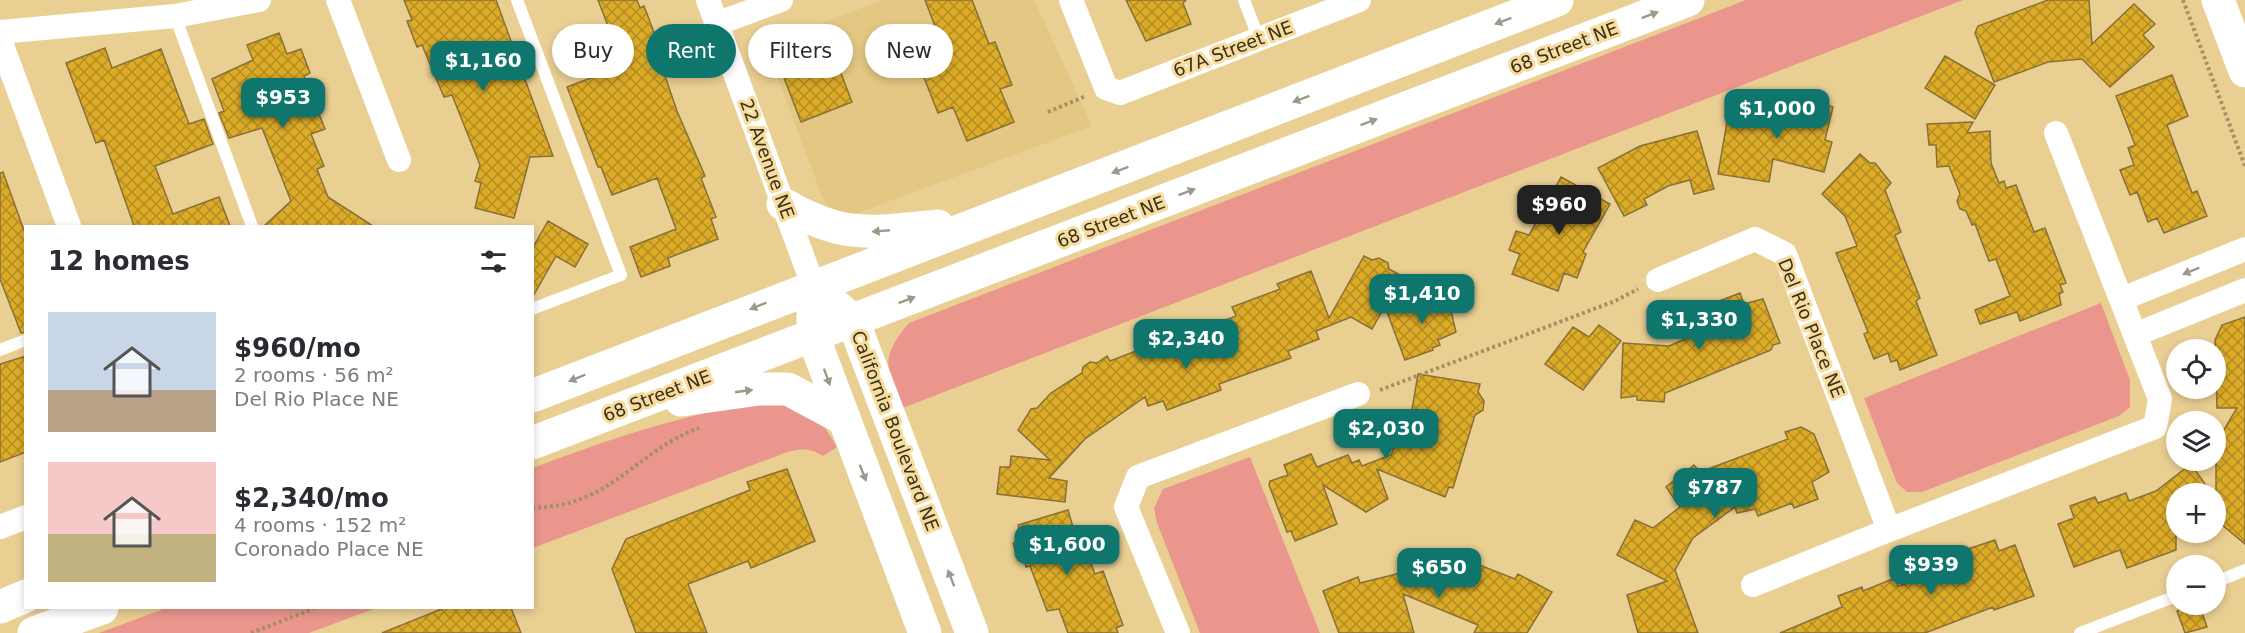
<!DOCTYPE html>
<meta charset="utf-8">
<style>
:root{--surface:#fff;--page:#f7f7f7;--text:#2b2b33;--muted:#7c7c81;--accent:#0f766e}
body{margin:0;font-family:"DejaVu Sans",sans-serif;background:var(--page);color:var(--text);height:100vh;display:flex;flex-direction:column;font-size:22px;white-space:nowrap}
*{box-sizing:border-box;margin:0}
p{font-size:20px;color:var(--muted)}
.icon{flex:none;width:33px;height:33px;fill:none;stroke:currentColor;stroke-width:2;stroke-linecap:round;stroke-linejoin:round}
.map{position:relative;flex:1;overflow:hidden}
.drawer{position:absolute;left:24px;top:225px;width:510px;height:384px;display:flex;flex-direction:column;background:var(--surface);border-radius:0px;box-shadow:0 3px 9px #0003}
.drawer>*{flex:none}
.guide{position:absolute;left:552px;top:24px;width:570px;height:54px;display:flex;gap:12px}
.controls{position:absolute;left:2166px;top:339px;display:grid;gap:12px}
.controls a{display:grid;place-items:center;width:60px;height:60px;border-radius:50%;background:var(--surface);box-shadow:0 3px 9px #0003;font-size:30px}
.price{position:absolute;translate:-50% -51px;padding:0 14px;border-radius:12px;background:var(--accent);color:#fff;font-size:20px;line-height:39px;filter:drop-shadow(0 2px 3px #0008)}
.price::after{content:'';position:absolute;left:50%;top:36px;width:18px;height:14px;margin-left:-9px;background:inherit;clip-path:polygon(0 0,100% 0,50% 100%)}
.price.on{background:#222;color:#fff}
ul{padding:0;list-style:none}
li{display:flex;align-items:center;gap:18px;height:150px;padding:0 24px}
li span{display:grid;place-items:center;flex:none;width:168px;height:120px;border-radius:0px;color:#555}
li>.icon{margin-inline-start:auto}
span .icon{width:72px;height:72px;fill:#fffc;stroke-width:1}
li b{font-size:26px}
h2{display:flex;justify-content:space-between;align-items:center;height:72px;padding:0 24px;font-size:26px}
.tag{padding:0 21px;border-radius:27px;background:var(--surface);box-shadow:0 3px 9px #0003;font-size:21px;line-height:54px}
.tag.on{background:var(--accent);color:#fff}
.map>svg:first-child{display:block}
.built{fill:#e4c783}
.green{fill:#ea968d}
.building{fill:url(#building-cross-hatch);stroke:#897036;stroke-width:1.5}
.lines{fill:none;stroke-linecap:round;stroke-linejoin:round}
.path{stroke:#a49062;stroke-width:4;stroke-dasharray:3 3;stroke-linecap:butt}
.lane{stroke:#fff;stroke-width:12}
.street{stroke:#fff;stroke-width:24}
.secondary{stroke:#fff;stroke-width:33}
.oneway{fill:#9c988b}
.labels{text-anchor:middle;stroke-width:6;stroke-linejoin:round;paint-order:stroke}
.street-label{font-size:18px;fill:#3a3017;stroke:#f7dca0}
</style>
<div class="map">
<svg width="2245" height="633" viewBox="0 0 2245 633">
<defs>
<pattern id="building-cross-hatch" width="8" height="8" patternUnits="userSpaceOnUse" patternTransform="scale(1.5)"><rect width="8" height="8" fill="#dcac29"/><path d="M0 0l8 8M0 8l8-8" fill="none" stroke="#b38c22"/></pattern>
</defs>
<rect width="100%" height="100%" fill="#eacf93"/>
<path class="built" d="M 883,0 L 1034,0 L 1092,126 L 855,214 L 828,212 L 765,44 Z"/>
<path class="green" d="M 1746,0 L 1963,0 L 900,409 C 887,369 879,358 909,323 Z
M 2101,303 L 2130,380 L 2130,407 L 2119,416 L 1922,492 L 1907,492 L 1897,483 L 1864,398 Z
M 780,401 L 824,426 L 837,447 L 823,456 C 812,449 804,448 790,451 L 533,548 L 533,468 C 609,439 699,408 780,401 Z
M 1250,457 L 1320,633 L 1200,633 L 1157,523 L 1154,508 L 1163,489 Z
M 166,608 L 376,608 L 309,633 L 99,633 Z"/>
<path class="building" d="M 404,0 L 496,0 L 553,156 L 530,157 L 514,218 L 475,208 L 481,183 L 475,181 L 480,165 L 452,95 L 444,97 L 422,45 L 417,47 L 407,21 L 412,20 Z
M 598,0 L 637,0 L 640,8 L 644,6 L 670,74 L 665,76 L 677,111 L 705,176 L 701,178 L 716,217 L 711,219 L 718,239 L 668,258 L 670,266 L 641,277 L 630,247 L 676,229 L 657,178 L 612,195 L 601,167 L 598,167 L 567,87 L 615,69 L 612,60 L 620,57 Z
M 925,0 L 972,0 L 989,44 L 995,42 L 1012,85 L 1000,89 L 1014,122 L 967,141 L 953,107 L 938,113 L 921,70 L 948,60 Z
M 1126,0 L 1186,0 L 1183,3 L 1191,24 L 1146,41 Z
M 2048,0 L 2089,0 L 2092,44 L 2134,4 L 2155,24 L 2143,35 L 2154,47 L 2110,87 L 2082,59 L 2048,62 L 1994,82 L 1975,33 L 1978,26 Z
M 279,33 L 287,54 L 301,49 L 310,73 L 304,76 L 325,129 L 311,134 L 324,166 L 317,169 L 328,197 L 373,226 L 264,226 L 291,201 L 262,128 L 229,138 L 219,113 L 224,111 L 212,79 L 253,60 L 247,45 Z
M 827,37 L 852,102 L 801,122 L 776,57 Z
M 105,48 L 112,68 L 161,49 L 189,124 L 204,119 L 213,144 L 155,166 L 173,214 L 219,197 L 230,226 L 134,226 L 104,140 L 96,143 L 66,63 Z
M 1945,56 L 1995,85 L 1975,119 L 1925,88 Z
M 2172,75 L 2188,116 L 2167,125 L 2192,193 L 2197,191 L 2207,216 L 2164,233 L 2157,218 L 2148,222 L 2137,192 L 2130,195 L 2120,170 L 2134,165 L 2128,148 L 2135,145 L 2116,96 Z
M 1802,94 L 1821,99 L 1820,103 L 1833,107 L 1825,140 L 1832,142 L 1824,172 L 1773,159 L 1769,182 L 1718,174 L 1729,110 L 1785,118 L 1790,99 L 1800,101 Z
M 1973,122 L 1967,133 L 1990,131 L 1991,163 L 1999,183 L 2004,181 L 2006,188 L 2016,185 L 2034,232 L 2045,228 L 2066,283 L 2060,285 L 2063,292 L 2059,294 L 2061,305 L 2020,321 L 2017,312 L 1980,324 L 1975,310 L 2010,296 L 1996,259 L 1989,261 L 1975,224 L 1972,225 L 1966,211 L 1960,209 L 1957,201 L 1960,194 L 1949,166 L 1937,167 L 1936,145 L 1929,145 L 1927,124 Z
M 1697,131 L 1714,189 L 1694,194 L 1690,180 L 1668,186 L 1644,199 L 1647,205 L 1624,216 L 1598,168 L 1640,146 Z
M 1860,154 L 1870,163 L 1875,163 L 1891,183 L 1885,190 L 1901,232 L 1895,235 L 1920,298 L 1916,301 L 1937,355 L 1900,370 L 1897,360 L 1891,362 L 1888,353 L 1874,359 L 1864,334 L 1868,332 L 1836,253 L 1857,246 L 1845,216 L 1822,194 Z
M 3,172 L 26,236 L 26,332 L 21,333 L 0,279 L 0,173 Z
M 1561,177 L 1610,204 L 1583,252 L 1586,254 L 1577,278 L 1564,273 L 1558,291 L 1512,274 L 1520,254 L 1509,250 L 1516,231 L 1529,235 Z
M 548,221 L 588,244 L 575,267 L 556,256 L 532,298 L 532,249 Z
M 1364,256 L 1372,260 L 1379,258 L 1388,263 L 1389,269 L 1402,276 L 1372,329 L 1351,317 L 1316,331 L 1319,339 L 1288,351 L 1291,358 L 1219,384 L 1221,390 L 1167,410 L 1163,401 L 1148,406 L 1145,397 L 1085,439 L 1049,478 L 1067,481 L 1065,502 L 997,494 L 1000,467 L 1010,467 L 1011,456 L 1050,460 L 1018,430 L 1031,409 L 1037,408 L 1051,393 L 1082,373 L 1083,367 L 1090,362 L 1097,363 L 1107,356 L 1110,361 L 1162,341 L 1166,353 L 1229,329 L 1226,320 L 1236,316 L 1232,307 L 1280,289 L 1277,284 L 1311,271 L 1329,318 Z
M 1441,292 L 1445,304 L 1450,306 L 1456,332 L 1438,340 L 1440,345 L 1432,348 L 1433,350 L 1405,360 L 1387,312 Z
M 1740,293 L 1744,304 L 1763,299 L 1780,343 L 1773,345 L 1771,350 L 1665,393 L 1664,402 L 1637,400 L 1637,396 L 1621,398 L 1623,343 L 1669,346 L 1692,336 L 1688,327 L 1719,316 L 1714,303 Z
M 2245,317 L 2245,544 L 2216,520 L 2216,443 L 2237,408 L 2217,408 L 2215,340 L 2222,325 Z
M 1599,325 L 1621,341 L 1583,390 L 1545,364 L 1573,327 L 1589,337 Z
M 26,356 L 26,452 L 0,462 L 0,364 Z
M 1418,374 L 1480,384 L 1478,392 L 1484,401 L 1483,410 L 1475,415 L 1453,488 L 1449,487 L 1445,497 L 1377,469 L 1388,499 L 1366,512 L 1323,485 L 1337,524 L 1295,541 L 1291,531 L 1287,532 L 1269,485 L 1270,481 L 1288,475 L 1284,465 L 1311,454 L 1317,467 L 1348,455 L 1352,463 L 1359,460 L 1362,466 L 1391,455 L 1404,425 L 1409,427 Z
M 1801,427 L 1814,434 L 1829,472 L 1812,482 L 1818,499 L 1794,508 L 1792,503 L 1758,516 L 1755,509 L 1737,513 L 1735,507 L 1693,538 L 1675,570 L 1698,633 L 1638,633 L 1627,595 L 1667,581 L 1617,555 L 1635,520 L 1653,528 L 1680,507 L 1666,487 L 1694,465 L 1700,472 L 1788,439 L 1785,432 Z
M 2191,464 L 2212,494 L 2176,494 L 2176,550 L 2127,568 L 2120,550 L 2074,567 L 2058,524 L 2074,518 L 2070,506 L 2095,497 L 2098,503 L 2126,493 L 2129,501 L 2156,491 Z
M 787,469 L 815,541 L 751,568 L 748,561 L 688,584 L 707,633 L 636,633 L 612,569 L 626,539 L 750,490 L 747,482 Z
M 1068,510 L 1083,561 L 1090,561 L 1095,574 L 1103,571 L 1123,625 L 1116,628 L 1118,633 L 1068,633 L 1059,609 L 1047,611 L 1030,566 L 1026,567 L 1024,558 L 1018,560 L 1013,543 L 1023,540 L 1018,525 Z
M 1995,540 L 1999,551 L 2015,545 L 2034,596 L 1994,610 L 1993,607 L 1925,633 L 1780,633 L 1842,607 L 1838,596 L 1862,587 L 1863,591 L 1895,578 L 1898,586 L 1942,573 L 1937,559 Z
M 1449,553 L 1460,557 L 1464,555 L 1472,559 L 1474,563 L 1515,579 L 1518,574 L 1552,592 L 1527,633 L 1474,633 L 1478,625 L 1403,594 L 1414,633 L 1339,633 L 1323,591 L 1358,577 L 1360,583 L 1445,562 Z
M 2195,604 L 2199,604 L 2207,627 L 2185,633 L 2177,611 Z
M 444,608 L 511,608 L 521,633 L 382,633 Z"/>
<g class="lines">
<path class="path" d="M 2183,0 L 2245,166
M 1048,112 L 1086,96
M 1380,390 L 1615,301 L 1638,289
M 532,508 C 613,506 634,452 699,428
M 251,633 L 315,608"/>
<path class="lane" d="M 517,0 L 621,275 L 532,309
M 1244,0 L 1259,39
M 175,16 L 252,226
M 0,350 L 26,340
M 2216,582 L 2245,570
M 2080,633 L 2176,596"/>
<path class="street" d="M 338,0 L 399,160
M 708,0 L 813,285
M 1071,0 L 1106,88 L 1120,93 L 1359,0
M 716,24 L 781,0
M 0,32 L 175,16 L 259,0
M 0,40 L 69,226
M 1658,280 L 1755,239 L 1785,254 L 1889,530 L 2155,427 L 2160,399 L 2056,133
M 2122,299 L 2245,249
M 2137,334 L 2245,290
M 0,527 L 26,517
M 1753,585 L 1889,530
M 1178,633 L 1126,507 L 1138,477 L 1358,394"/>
<path class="secondary" d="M 2218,0 L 2245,71
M 783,204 C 845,240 870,232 938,226
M 837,307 L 853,321 L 972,633
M 813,313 L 813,336 L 925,633
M 532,396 C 873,261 1216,132 1557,0
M 681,400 L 759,389 L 788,389 L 842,418
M 532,443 L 1688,0
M 0,607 L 26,596
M 34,633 L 102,608"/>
</g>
<defs><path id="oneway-solid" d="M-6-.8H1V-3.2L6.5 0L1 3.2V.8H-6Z" transform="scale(1.5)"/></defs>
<g class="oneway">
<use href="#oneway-solid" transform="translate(1650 15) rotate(-21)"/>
<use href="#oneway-solid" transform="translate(1503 21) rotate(159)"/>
<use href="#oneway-solid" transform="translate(1301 99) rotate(159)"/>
<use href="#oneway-solid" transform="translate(1369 122) rotate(-21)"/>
<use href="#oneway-solid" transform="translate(1120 170) rotate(159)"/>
<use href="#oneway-solid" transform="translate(1187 192) rotate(-21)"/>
<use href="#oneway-solid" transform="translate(881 231) rotate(175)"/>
<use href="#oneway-solid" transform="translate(2191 271) rotate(158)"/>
<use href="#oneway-solid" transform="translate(907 300) rotate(-21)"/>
<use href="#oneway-solid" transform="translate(758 306) rotate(158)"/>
<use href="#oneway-solid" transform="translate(827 377) rotate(70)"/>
<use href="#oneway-solid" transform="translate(577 378) rotate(158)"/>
<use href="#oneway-solid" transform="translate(744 391) rotate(-8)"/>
<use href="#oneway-solid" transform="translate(863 473) rotate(69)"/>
<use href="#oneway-solid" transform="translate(951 578) rotate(-111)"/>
</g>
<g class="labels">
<g class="street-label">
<text transform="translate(1564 48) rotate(-21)" y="6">68 Street NE</text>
<text transform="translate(1233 49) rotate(-21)" y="6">67A Street NE</text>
<text transform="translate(767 159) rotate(70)" y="6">22 Avenue NE</text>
<text transform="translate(1111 222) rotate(-21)" y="6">68 Street NE</text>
<text transform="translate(1811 328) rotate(68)" y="6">Del Rio Place NE</text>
<text transform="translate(657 396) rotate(-21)" y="6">68 Street NE</text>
<text transform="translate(895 431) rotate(69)" y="6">California Boulevard NE</text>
</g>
</g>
</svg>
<div class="controls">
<a><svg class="icon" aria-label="locate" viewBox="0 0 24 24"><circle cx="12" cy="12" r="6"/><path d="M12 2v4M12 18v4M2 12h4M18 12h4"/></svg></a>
<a><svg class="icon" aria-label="layers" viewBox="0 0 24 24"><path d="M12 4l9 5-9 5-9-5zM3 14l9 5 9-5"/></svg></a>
<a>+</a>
<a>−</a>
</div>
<b class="price" style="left:483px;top:92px">$1,160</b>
<b class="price" style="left:283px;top:129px">$953</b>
<b class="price" style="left:1777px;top:140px">$1,000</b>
<b class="price on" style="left:1559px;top:236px">$960</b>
<b class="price" style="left:1422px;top:325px">$1,410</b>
<b class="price" style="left:1699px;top:351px">$1,330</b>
<b class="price" style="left:1186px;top:370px">$2,340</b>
<b class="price" style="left:1386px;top:460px">$2,030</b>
<b class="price" style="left:1715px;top:519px">$787</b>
<b class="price" style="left:1067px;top:576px">$1,600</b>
<b class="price" style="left:1931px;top:596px">$939</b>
<b class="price" style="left:1439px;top:599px">$650</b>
<div class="guide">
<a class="tag">Buy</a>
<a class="tag on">Rent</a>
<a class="tag">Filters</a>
<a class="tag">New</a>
</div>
<section class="drawer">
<h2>12 homes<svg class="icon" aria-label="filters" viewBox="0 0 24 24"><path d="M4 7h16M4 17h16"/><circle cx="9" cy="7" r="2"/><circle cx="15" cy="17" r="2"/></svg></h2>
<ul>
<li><span style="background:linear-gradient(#c9d6e8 65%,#b9a48a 0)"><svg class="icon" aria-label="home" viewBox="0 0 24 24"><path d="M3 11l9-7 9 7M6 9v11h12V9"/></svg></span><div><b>$960/mo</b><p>2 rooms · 56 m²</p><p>Del Rio Place NE</p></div></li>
<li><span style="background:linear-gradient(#f6c9c9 60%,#c2b280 0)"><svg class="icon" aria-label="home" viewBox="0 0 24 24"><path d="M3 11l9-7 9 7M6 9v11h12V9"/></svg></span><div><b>$2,340/mo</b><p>4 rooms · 152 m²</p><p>Coronado Place NE</p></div></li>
</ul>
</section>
</div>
